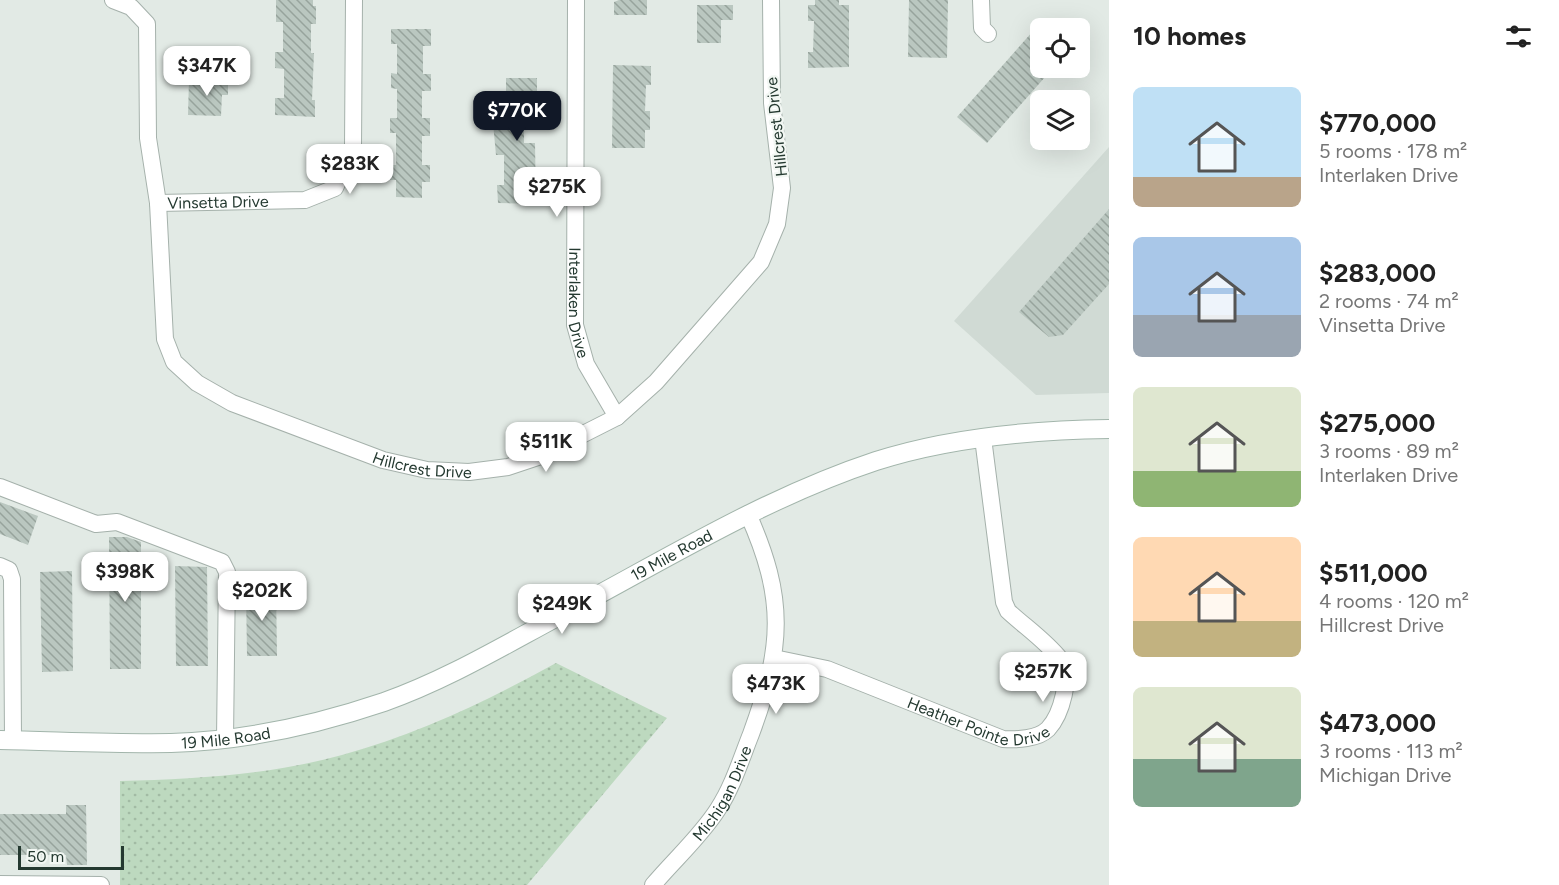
<!DOCTYPE html>
<meta charset="utf-8">
<style>
:root{--surface:#fff;--page:#f2f2f2;--text:#222;--muted:#767676;--accent:#111827}
body{margin:0;font-family:Figtree,sans-serif;background:var(--page);color:var(--text);height:100vh;display:flex;flex-direction:column;font-size:22px;white-space:nowrap}
*{box-sizing:border-box;margin:0}
p{font-size:20px;color:var(--muted)}
.icon{flex:none;width:33px;height:33px;fill:none;stroke:currentColor;stroke-width:2;stroke-linecap:round;stroke-linejoin:round}
.map{position:relative;flex:1;overflow:hidden}
.drawer{display:flex;flex-direction:column;background:var(--surface);width:450px}
.drawer>*{flex:none}
.fabs{position:absolute;left:1030px;top:18px;display:grid;gap:12px}
.fabs a{display:grid;place-items:center;width:60px;height:60px;border-radius:9px;background:var(--surface);box-shadow:0 6px 24px #0002;font-size:30px}
.scale{position:absolute;left:18px;bottom:15px;width:106px;box-sizing:border-box;padding-left:6px;border:3px solid #243930;border-top:0;font-size:16px;line-height:21px;white-space:nowrap;color:#243930;-webkit-text-stroke:4px #f2f7f3;paint-order:stroke}
.price{position:absolute;translate:-50% -51px;padding:0 14px;border-radius:12px;background:#fff;color:#222;font-size:20px;line-height:39px;filter:drop-shadow(0 2px 3px #0008)}
.price::after{content:'';position:absolute;left:50%;top:36px;width:18px;height:14px;margin-left:-9px;background:inherit;clip-path:polygon(0 0,100% 0,50% 100%)}
.price.active{background:var(--accent);color:#fff}
ul{padding:0;list-style:none}
li{display:flex;align-items:center;gap:18px;height:150px;padding:0 24px}
li span{display:grid;place-items:center;flex:none;width:168px;height:120px;border-radius:9px;color:#555}
li>.icon{margin-inline-start:auto}
span .icon{width:72px;height:72px;fill:#fffc;stroke-width:1}
li b{font-size:26px}
h2{display:flex;justify-content:space-between;align-items:center;height:72px;padding:0 24px;font-size:26px}
main{display:flex;flex:1;min-height:0}
.map>svg:first-child{display:block}
.built{fill:#d0dad4}
.grass{fill:url(#grass-dots)}
.building{fill:url(#building-back-hatch)}
.lines{fill:none;stroke-linecap:round;stroke-linejoin:round}
.street-casing{stroke:#a5b1ab;stroke-width:18}
.secondary-casing{stroke:#a2b5ab;stroke-width:20}
.street{stroke:#fff;stroke-width:16}
.secondary{stroke:#fff;stroke-width:18}
.labels{text-anchor:middle;stroke-width:4.5;stroke-linejoin:round;paint-order:stroke}
.street-label{font-size:16px;fill:#243930;stroke:#f2f7f3}
</style>
<main>
<div class="map">
<svg width="1109" height="885" viewBox="0 0 1109 885">
<defs>
<pattern id="grass-dots" width="8" height="8" patternUnits="userSpaceOnUse" patternTransform="scale(1.5)"><rect width="8" height="8" fill="#bdd9bf"/><path d="M2 2h.1M6 6h.1" fill="none" stroke="#a2bba4" stroke-width="1.8" stroke-linecap="round"/></pattern>
<pattern id="building-back-hatch" width="6" height="6" patternUnits="userSpaceOnUse" patternTransform="scale(1.5)"><rect width="6" height="6" fill="#bac7c0"/><path d="M-1 5l2 2M0 0l6 6M5-1l2 2" fill="none" stroke="#97a39c"/></pattern>
</defs>
<rect width="100%" height="100%" fill="#e2eae5"/>
<path class="built" d="M 1109,147 L 1109,393 L 1036,395 L 954,321 Z"/>
<path class="grass" d="M 556,663 L 667,718 L 527,885 L 120,885 L 120,781 C 195,779 270,775 342,755 C 418,734 487,701 556,663 Z"/>
<path class="building" d="M 276,0 L 313,0 L 313,6 L 316,6 L 316,24 L 311,24 L 311,53 L 314,53 L 312,100 L 315,100 L 315,117 L 275,115 L 275,98 L 284,98 L 284,69 L 275,68 L 275,52 L 283,52 L 283,22 L 276,22 Z
M 619,0 L 647,0 L 647,15 L 614,15 L 614,2 Z
M 815,0 L 839,0 L 839,5 L 849,5 L 849,67 L 808,68 L 808,52 L 813,52 L 814,21 L 808,21 L 808,5 L 815,5 Z
M 909,0 L 948,0 L 947,58 L 908,57 Z
M 697,5 L 733,5 L 733,20 L 721,20 L 721,43 L 697,43 Z
M 1041,22 L 1041,68 L 1053,68 L 987,143 L 957,117 Z
M 391,29 L 431,29 L 431,46 L 423,46 L 423,74 L 431,74 L 431,91 L 422,91 L 422,118 L 430,118 L 430,136 L 422,136 L 422,165 L 430,165 L 430,182 L 422,182 L 422,198 L 396,197 L 396,180 L 390,180 L 390,165 L 396,165 L 396,133 L 390,133 L 390,118 L 397,118 L 397,89 L 391,88 L 391,73 L 397,74 L 397,44 L 391,44 Z
M 613,65 L 651,66 L 651,85 L 646,85 L 645,111 L 650,111 L 650,130 L 645,130 L 645,148 L 612,148 Z
M 506,78 L 537,78 L 537,113 L 524,113 L 524,143 L 535,143 L 536,204 L 498,203 L 497,185 L 504,185 L 504,155 L 496,155 L 493,123 L 499,123 L 499,94 L 506,94 Z
M 189,79 L 228,80 L 228,95 L 222,95 L 221,116 L 188,115 Z
M 1109,209 L 1109,284 L 1063,335 L 1049,337 L 1019,312 Z
M 0,502 L 38,516 L 28,545 L 0,534 Z
M 109,537 L 127,537 L 141,542 L 141,669 L 110,669 Z
M 175,566 L 207,567 L 208,666 L 176,666 Z
M 72,571 L 73,671 L 42,672 L 40,572 Z
M 276,588 L 277,656 L 247,656 L 246,589 Z
M 66,805 L 86,805 L 87,865 L 67,865 L 66,855 L 0,855 L 0,814 L 66,814 Z"/>
<g class="lines">
<g class="street-casing">
<g id="street">
<path id="s1" d="M 113,0 L 131,7 L 147,24 L 148,138 L 158,203 L 165,339 L 174,362 L 197,383 L 232,403 L 383,460 L 427,470 L 469,472 L 508,467 L 538,457 L 617,417 L 656,382 L 761,262 L 777,224 L 782,188 L 772,103 L 771,0"/>
<path id="s2" d="M 576,0 L 575,325 L 586,364 L 617,417"/>
<path d="M 981,0 L 982,28 L 988,34"/>
<path id="s3" d="M 158,203 L 305,200 L 335,188 L 353,147 L 354,0"/>
<path d="M 0,487 L 96,524 L 117,522 L 222,562 L 227,572 L 225,739"/>
<path d="M 0,566 L 9,570 L 12,579 L 13,740"/>
<path id="s4" d="M 774,658 L 827,669 L 1003,739 C 1016,740 1038,739 1048,729 C 1061,715 1073,676 1060,659 C 1046,641 1024,626 1008,611 L 1004,602 L 983,438"/>
<path d="M 0,884 L 101,885"/>
<path id="s5" d="M 653,885 C 674,860 701,836 718,809 C 733,786 741,759 751,734 C 783,647 786,599 748,514"/>
</g>
</g>
<g class="secondary-casing">
<g id="secondary">
<path id="s6" d="M 0,740 C 57,741 114,744 171,743 C 244,741 316,725 384,702 C 446,680 501,647 559,616 C 663,561 764,498 876,461 C 951,437 1031,430 1109,429"/>
</g>
</g>
<use href="#street" class="street"/>
<use href="#secondary" class="secondary"/>
</g>
<g class="labels">
<g class="street-label">
<text transform="translate(776 127) rotate(-96)" y="6">Hillcrest Drive</text>
<text dy="6" stroke="none"><textPath href="#s3" startOffset="60">Vinsetta Drive</textPath></text>
<text dy="6" stroke="none"><textPath href="#s2" startOffset="303">Interlaken Drive</textPath></text>
<text dy="6" stroke="none"><textPath href="#s1" startOffset="656">Hillcrest Drive</textPath></text>
<text dy="6" stroke="none"><textPath href="#s6" startOffset="712">19 Mile Road</textPath></text>
<text dy="6" stroke="none"><textPath href="#s4" startOffset="216">Heather Pointe Drive</textPath></text>
<text dy="6" stroke="none"><textPath href="#s6" startOffset="226">19 Mile Road</textPath></text>
<text dy="6" stroke="none"><textPath href="#s5" startOffset="116">Michigan Drive</textPath></text>
</g>
</g>
</svg>
<div class="fabs">
<a><svg class="icon" aria-label="locate" viewBox="0 0 24 24"><circle cx="12" cy="12" r="6"/><path d="M12 2v4M12 18v4M2 12h4M18 12h4"/></svg></a>
<a><svg class="icon" aria-label="layers" viewBox="0 0 24 24"><path d="M12 4l9 5-9 5-9-5zM3 14l9 5 9-5"/></svg></a>
</div>
<div class="scale">50 m</div>
<b class="price" style="left:207px;top:97px">$347K</b>
<b class="price active" style="left:517px;top:142px">$770K</b>
<b class="price" style="left:350px;top:195px">$283K</b>
<b class="price" style="left:557px;top:218px">$275K</b>
<b class="price" style="left:546px;top:473px">$511K</b>
<b class="price" style="left:125px;top:603px">$398K</b>
<b class="price" style="left:262px;top:622px">$202K</b>
<b class="price" style="left:562px;top:635px">$249K</b>
<b class="price" style="left:1043px;top:703px">$257K</b>
<b class="price" style="left:776px;top:715px">$473K</b>
</div>
<section class="drawer">
<h2>10 homes<svg class="icon" aria-label="filters" viewBox="0 0 24 24"><path d="M4 7h16M4 17h16"/><circle cx="9" cy="7" r="2"/><circle cx="15" cy="17" r="2"/></svg></h2>
<ul>
<li><span style="background:linear-gradient(#bfe0f5 75%,#b9a48a 0)"><svg class="icon" aria-label="home" viewBox="0 0 24 24"><path d="M3 11l9-7 9 7M6 9v11h12V9"/></svg></span><div><b>$770,000</b><p>5 rooms · 178 m²</p><p>Interlaken Drive</p></div></li>
<li><span style="background:linear-gradient(#a9c7e8 65%,#9aa5b1 0)"><svg class="icon" aria-label="home" viewBox="0 0 24 24"><path d="M3 11l9-7 9 7M6 9v11h12V9"/></svg></span><div><b>$283,000</b><p>2 rooms · 74 m²</p><p>Vinsetta Drive</p></div></li>
<li><span style="background:linear-gradient(#dfe7d0 70%,#8fb573 0)"><svg class="icon" aria-label="home" viewBox="0 0 24 24"><path d="M3 11l9-7 9 7M6 9v11h12V9"/></svg></span><div><b>$275,000</b><p>3 rooms · 89 m²</p><p>Interlaken Drive</p></div></li>
<li><span style="background:linear-gradient(#ffd9b3 70%,#c2b280 0)"><svg class="icon" aria-label="home" viewBox="0 0 24 24"><path d="M3 11l9-7 9 7M6 9v11h12V9"/></svg></span><div><b>$511,000</b><p>4 rooms · 120 m²</p><p>Hillcrest Drive</p></div></li>
<li><span style="background:linear-gradient(#dfe7d0 60%,#7fa58c 0)"><svg class="icon" aria-label="home" viewBox="0 0 24 24"><path d="M3 11l9-7 9 7M6 9v11h12V9"/></svg></span><div><b>$473,000</b><p>3 rooms · 113 m²</p><p>Michigan Drive</p></div></li>
</ul>
</section>
</main>
